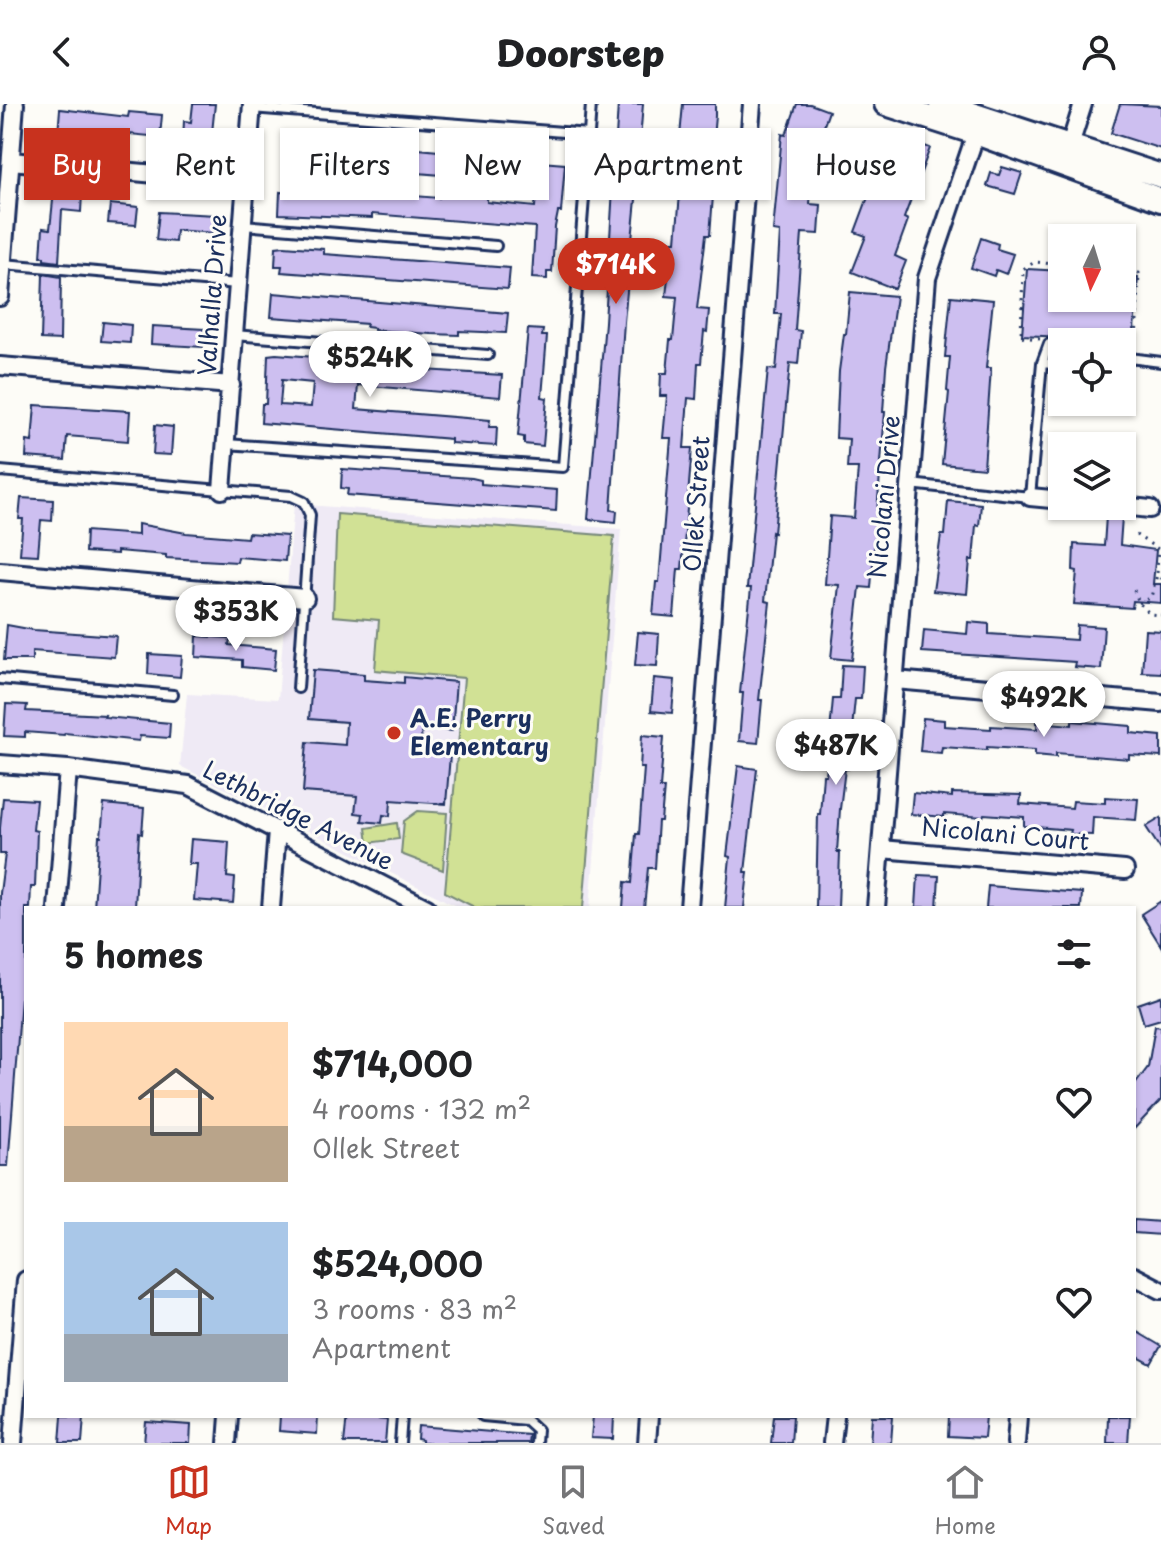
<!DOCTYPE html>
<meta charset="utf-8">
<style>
:root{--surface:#fff;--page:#f6f6f6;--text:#202124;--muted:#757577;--line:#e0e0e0;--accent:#c8321e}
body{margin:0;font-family:"Playpen Sans",sans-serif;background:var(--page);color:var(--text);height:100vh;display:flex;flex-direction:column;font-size:30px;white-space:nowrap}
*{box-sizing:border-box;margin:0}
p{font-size:26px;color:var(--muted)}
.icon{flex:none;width:44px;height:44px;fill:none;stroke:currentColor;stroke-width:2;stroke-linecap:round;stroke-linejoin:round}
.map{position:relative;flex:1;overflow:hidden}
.side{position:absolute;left:24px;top:802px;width:1112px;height:512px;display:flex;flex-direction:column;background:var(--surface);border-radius:0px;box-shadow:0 2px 6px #0004}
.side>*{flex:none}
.guide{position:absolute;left:24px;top:24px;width:1114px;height:72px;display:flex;gap:16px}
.needle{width:52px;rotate:184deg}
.tools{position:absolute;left:1048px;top:120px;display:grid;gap:16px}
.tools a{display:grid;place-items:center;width:88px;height:88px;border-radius:0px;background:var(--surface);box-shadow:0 2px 6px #0004;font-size:40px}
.price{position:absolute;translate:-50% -68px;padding:0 18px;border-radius:28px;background:#fff;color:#222;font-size:26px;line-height:52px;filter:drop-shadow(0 2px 4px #0008)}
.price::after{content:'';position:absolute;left:50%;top:48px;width:24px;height:18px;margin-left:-12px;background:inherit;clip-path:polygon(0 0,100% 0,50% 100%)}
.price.on{background:var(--accent);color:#fff}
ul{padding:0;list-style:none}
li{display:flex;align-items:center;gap:24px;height:200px;padding:0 40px}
li span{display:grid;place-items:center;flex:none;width:224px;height:160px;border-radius:0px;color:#555}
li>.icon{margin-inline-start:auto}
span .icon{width:96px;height:96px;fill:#fffc;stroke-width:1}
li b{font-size:34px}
h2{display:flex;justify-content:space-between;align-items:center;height:96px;padding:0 40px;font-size:34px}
.pill{padding:0 28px;border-radius:0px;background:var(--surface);box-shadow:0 2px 6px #0004;font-size:28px;line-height:72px}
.pill.on{background:var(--accent);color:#fff}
header{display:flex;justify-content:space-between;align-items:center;height:104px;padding:0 40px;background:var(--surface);font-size:36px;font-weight:800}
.tab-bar{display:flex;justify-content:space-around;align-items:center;height:112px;border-top:2px solid var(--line);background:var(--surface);font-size:22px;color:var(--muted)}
.tab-bar a{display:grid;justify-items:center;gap:4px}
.tab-bar .on{color:var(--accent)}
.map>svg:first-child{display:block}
.built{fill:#efeaf5}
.green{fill:#d1e195;stroke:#76887a;stroke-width:2}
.building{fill:#cdbff0;stroke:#1b2f5e;stroke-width:2;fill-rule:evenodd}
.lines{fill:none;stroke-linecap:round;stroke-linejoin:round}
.service-casing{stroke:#1b2f5e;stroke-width:14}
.minor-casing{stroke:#1b2f5e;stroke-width:22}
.secondary-casing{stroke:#1b2f5e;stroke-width:28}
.path{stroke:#1b2f5e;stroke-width:3;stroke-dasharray:2 6;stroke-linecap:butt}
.service{stroke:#fdfcf7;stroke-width:8}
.minor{stroke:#fdfcf7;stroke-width:16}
.secondary{stroke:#fdfcf7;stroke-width:22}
.poi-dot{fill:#c8321e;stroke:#fdfcf7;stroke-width:3}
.labels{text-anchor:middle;stroke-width:6;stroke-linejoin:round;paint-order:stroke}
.street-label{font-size:24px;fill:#1b2f5e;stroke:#fdfcf7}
.poi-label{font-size:24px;font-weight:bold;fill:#1b2f5e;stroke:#fdfcf7;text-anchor:start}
</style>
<header><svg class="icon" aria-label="back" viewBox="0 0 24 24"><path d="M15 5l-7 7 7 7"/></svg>Doorstep<svg class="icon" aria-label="person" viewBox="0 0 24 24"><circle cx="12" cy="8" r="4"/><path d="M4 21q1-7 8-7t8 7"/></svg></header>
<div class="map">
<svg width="1161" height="1339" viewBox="0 0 1161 1339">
<rect width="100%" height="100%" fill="#fdfcf7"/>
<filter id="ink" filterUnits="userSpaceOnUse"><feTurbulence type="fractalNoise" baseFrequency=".0125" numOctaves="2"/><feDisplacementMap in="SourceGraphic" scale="16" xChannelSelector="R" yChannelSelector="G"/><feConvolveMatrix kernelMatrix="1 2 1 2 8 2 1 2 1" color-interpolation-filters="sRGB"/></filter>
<g filter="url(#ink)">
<path class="built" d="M 294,400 L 621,425 L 590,804 L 460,804 L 180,662 L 187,590 L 278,595 Z"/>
<path class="green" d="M 337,410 L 614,432 L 583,804 L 476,804 L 445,788 L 464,574 L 375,566 L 379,516 L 333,512 Z
M 418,707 L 447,709 L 443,766 L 401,750 L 404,717 Z
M 397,719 L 399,735 L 368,739 L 366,724 Z"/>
<path class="building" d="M 193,0 L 215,0 L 211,38 L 183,36 L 184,17 L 191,18 Z
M 618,0 L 643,0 L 638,60 L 645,61 L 644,76 L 638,75 L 624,218 L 611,406 L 617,407 L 616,418 L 588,415 L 605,218 Z
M 683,0 L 715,0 L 715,12 L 709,79 L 714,79 L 710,131 L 706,131 L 697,205 L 709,206 L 707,228 L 704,227 L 701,259 L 698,259 L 696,295 L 688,294 L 684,344 L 692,344 L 682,465 L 678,465 L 674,513 L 653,511 L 656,478 L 659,478 L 671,334 L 663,334 L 667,292 L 660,292 L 661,269 L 667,269 L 670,236 L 673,236 L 677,193 L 666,192 L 672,137 L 676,137 L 682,66 L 677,65 Z
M 797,0 L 810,0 L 829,7 L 822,27 L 815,24 L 810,100 L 821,101 L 819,130 L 802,129 L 795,226 L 801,227 L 798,260 L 790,259 L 774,429 L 772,428 L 765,497 L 770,498 L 759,596 L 762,596 L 758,639 L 739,637 L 743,589 L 740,589 L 751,484 L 747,484 L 768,265 L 776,266 L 781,210 L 775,210 L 780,128 L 773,127 L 782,30 L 786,31 Z
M 1120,0 L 1161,2 L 1161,45 L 1111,29 Z
M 60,5 L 128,13 L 129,8 L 162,11 L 160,33 L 119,29 L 119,34 L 58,30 Z
M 902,33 L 930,44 L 904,114 L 908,116 L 895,152 L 906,157 L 895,185 L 852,168 L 866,132 L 855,128 L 868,93 L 863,92 L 874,64 L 889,69 Z
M 338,37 L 519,55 L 518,63 L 540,65 L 541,58 L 565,60 L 561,108 L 558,108 L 555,123 L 552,168 L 547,168 L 547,175 L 532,174 L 535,123 L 372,110 L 372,114 L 279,110 L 280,88 L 288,89 L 289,82 L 439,94 L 441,71 L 283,58 L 284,44 L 290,44 L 291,38 L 332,42 L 332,38 ZM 488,75 L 537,79 L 535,103 L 487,98 Z
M 1002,63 L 1022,69 L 1015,90 L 987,82 L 991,69 L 999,71 Z
M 54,87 L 82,90 L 81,108 L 62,106 L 59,158 L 44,156 L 44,153 L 41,153 L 43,124 L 50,125 Z
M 110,100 L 138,103 L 136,121 L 108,119 Z
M 159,108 L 216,111 L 214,129 L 176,126 L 175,138 L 156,136 Z
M 981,134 L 998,140 L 997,145 L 1013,150 L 1006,170 L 996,166 L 994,172 L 971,164 Z
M 284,142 L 324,145 L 324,150 L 510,164 L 508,185 L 281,168 L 282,162 L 275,162 L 276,143 Z
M 1027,165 L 1062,167 L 1062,194 L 1122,194 L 1122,172 L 1138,173 L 1133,240 L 1068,238 L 1063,233 L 1022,231 Z
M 43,170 L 61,173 L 60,236 L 41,235 Z
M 850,188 L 896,192 L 886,263 L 883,308 L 885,308 L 871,484 L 860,483 L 852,556 L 831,554 L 839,481 L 825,480 L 830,412 L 854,414 L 858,364 L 847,364 L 849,335 L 836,334 L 839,267 L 844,230 L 846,230 Z
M 273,189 L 508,209 L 506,229 L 459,227 L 459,231 L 431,230 L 374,226 L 374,224 L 366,223 L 367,220 L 271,213 Z
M 951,192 L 993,196 L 986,264 L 991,264 L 984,364 L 942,360 L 949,288 L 947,287 L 950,253 L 945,253 Z
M 103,218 L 131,221 L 130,239 L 101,237 Z
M 152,222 L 204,225 L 203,243 L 151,240 Z
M 528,225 L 543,226 L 542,232 L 547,232 L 542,293 L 547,294 L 543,342 L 524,340 L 524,333 L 518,332 Z
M 276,250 L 315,253 L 315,258 L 330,260 L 502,271 L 500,293 L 358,281 L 356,305 L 490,316 L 489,323 L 497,323 L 496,342 L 451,339 L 451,335 L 261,319 L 262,300 L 266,300 L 268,251 ZM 282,276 L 313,279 L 311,303 L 280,301 Z
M 35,301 L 130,307 L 128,337 L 67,332 L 65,356 L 26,353 L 27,337 L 32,338 Z
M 155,321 L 173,323 L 171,351 L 153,350 Z
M 1122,362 L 1135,363 L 1133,380 L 1122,379 Z
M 342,365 L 472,374 L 481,376 L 481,380 L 557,386 L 556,407 L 347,391 L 348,385 L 341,384 Z
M 21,394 L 53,396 L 52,417 L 41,416 L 38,451 L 20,450 L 23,415 L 19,415 Z
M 948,397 L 981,400 L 979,422 L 976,421 L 973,456 L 970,456 L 967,490 L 933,487 L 941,431 L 945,431 Z
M 1106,412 L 1122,413 L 1120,441 L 1156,446 L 1153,480 L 1161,480 L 1161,499 L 1133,497 L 1132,504 L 1074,500 L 1077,467 L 1073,466 L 1074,440 L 1104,442 Z
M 138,420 L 186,429 L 247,434 L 248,429 L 287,432 L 285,457 L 238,453 L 237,458 L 166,454 L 166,451 L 117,447 L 117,450 L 85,448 L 86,427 L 138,431 Z
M 968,518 L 989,520 L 989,530 L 1076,536 L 1077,521 L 1104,523 L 1101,565 L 1074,563 L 1075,558 L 922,548 L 924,526 L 967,530 Z
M 7,521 L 34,526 L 116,532 L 114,553 L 32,547 L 32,556 L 4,556 Z
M 1145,526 L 1161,527 L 1161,569 L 1142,568 Z
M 638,528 L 659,530 L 657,562 L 635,561 Z
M 197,532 L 230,534 L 229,541 L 276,545 L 274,566 L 242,563 L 242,556 L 196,553 Z
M 149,550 L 182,552 L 180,573 L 148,570 Z
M 842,561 L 863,562 L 861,595 L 855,595 L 848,665 L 845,665 L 840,705 L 837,748 L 840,748 L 838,804 L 816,804 L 818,710 L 820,710 L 823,671 L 826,671 L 833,595 L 840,595 Z
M 313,566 L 364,570 L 364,576 L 404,579 L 404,573 L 456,578 L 452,627 L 422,624 L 420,648 L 450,651 L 446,700 L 391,696 L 390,712 L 383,711 L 382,719 L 362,717 L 363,710 L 355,709 L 357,692 L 303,688 L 307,638 L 345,641 L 346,618 L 309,615 Z
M 654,574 L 675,576 L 672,609 L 651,607 Z
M 6,600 L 27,601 L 26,607 L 105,611 L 104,613 L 170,619 L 169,634 L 140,632 L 139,637 L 65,629 L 64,631 L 25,628 L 25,633 L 4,632 Z
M 923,614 L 944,616 L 944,622 L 991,625 L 991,622 L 1037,625 L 1037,618 L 1072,621 L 1072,617 L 1131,622 L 1131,629 L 1161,632 L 1161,653 L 1129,651 L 1129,655 L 1056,649 L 1056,653 L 1035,651 L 1035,646 L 987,643 L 987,646 L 942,643 L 941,649 L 920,647 Z
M 642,631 L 664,633 L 660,684 L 664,684 L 661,717 L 658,717 L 655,764 L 648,764 L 644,804 L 623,804 L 625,778 L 632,779 L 636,730 L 639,730 L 644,664 L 640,664 Z
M 738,662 L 757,665 L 745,768 L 748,768 L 744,804 L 725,804 L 730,753 L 727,752 Z
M 913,689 L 952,693 L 952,689 L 1021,691 L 1020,700 L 1072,704 L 1073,697 L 1105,699 L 1105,693 L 1138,695 L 1136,716 L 1093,713 L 1092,731 L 1070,730 L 1071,726 L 1024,722 L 1024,713 L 984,710 L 983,713 L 944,710 L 944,713 L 911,710 Z
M 3,694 L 36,696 L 33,726 L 37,727 L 35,783 L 31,783 L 30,804 L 26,804 L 26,882 L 22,882 L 8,1062 L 0,1062 L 0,789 L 5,750 L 0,750 L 0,724 Z
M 104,700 L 144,704 L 142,730 L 139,729 L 135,804 L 94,804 L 99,732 L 101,732 Z
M 1161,714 L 1161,746 L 1146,723 Z
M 191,735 L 229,738 L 227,773 L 235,774 L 233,799 L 194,796 L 197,760 L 189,760 Z
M 918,771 L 939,772 L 937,804 L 916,803 Z
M 988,782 L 1082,789 L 1081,804 L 986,804 Z
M 1161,797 L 1161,842 L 1141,810 Z
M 1161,892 L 1161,915 L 1144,920 L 1138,900 Z
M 1155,922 L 1161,923 L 1161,996 L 1134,1025 L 1134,982 L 1148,963 Z
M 1134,1116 L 1161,1118 L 1161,1131 L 1134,1129 Z
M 1134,1226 L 1161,1242 L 1151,1260 L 1134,1251 Z
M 62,1312 L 84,1312 L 82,1339 L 60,1339 Z
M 280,1312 L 318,1312 L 317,1330 L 279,1327 Z
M 347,1312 L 387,1316 L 385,1339 L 344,1339 Z
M 593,1312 L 614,1312 L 613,1335 L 591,1334 Z
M 774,1312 L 793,1312 L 791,1339 L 771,1339 Z
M 872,1312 L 893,1312 L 891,1339 L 870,1339 Z
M 949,1312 L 986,1312 L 984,1334 L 948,1332 Z
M 1108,1312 L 1130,1312 L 1128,1339 L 1107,1339 Z
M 146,1318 L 191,1321 L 190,1339 L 144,1339 Z
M 418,1322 L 529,1331 L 528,1339 L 422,1339 L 422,1336 L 417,1335 Z"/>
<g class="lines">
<g class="service-casing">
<path id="service" d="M 589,30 L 591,0
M 243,121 L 496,142
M 3,160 L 238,180
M 234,231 L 488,251
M 1122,253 L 1161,258
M 1042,259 L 1062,261
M 226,340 L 563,363 L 589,30 L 251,4
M 0,367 L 291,392 L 304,398 L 310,411 L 298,584
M 910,380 L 1030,393 L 1042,259 L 1049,240 L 1062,241
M 0,575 L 173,591
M 483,1312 L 526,1316 L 537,1326 L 536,1339
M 400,1339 L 402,1312"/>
</g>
<g class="minor-casing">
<path id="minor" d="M 1063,50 L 1070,41 L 1083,0
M 11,57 L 245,78
M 0,193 L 15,0
M 0,262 L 231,281
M 222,386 L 252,0
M 1030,393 L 1062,396
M 1122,402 L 1150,405
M 0,467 L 305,494
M 895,576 L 1161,599
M 0,660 L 68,665 L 188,681 L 427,804
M 881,745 L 1125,766
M 57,804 L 68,665
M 271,804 L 277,727
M 689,804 L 752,0
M 876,804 L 927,174 L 976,29 L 972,21
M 1134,1172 L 1161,1186
M 13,1339 L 26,1176
M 227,1339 L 229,1312
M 647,1339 L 649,1312
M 832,1339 L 835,1312
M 1016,1339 L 1018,1312"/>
</g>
<g class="secondary-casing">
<path id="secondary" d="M 886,0 L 976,29 L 1161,96
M 941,0 L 1161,72"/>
</g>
<path class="path" d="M 1122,167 L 1139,169 L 1136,238 L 1127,242
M 1040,235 L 1021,233 L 1023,165 L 1035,158 L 1062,161
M 1136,431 L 1158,445 L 1157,471 L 1161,475
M 1134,486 L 1139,499 L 1150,510 L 1161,511
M 1139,499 L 1151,493 L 1157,471"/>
<use href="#service" class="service"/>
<use href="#minor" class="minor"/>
<use href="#secondary" class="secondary"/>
</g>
</g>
<circle class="poi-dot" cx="394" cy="629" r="8"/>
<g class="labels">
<g class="street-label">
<text transform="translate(213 191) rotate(-86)" y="8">Valhalla Drive</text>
<text transform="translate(885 393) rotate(-85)" y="8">Nicolani Drive</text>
<text transform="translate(697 400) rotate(-86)" y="8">Ollek Street</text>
<text transform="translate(298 712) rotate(27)" y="8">Lethbridge Avenue</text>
<text transform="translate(1005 731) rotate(5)" y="8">Nicolani Court</text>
</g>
<g class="poi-label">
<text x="410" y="623">A.E. Perry<tspan x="410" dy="28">Elementary</tspan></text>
</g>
</g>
</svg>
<div class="tools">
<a><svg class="needle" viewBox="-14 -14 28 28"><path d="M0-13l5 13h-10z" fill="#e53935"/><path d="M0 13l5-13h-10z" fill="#757577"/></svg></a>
<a><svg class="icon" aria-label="locate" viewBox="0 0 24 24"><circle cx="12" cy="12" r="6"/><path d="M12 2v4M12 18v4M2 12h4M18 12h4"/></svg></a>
<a><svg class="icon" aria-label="layers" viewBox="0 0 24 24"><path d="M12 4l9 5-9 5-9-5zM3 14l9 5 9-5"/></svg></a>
</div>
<b class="price on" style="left:616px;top:202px">$714K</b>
<b class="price" style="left:370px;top:295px">$524K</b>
<b class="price" style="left:236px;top:549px">$353K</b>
<b class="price" style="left:1044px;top:635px">$492K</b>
<b class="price" style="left:836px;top:683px">$487K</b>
<div class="guide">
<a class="pill on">Buy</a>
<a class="pill">Rent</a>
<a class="pill">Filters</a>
<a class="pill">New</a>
<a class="pill">Apartment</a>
<a class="pill">House</a>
</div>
<section class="side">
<h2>5 homes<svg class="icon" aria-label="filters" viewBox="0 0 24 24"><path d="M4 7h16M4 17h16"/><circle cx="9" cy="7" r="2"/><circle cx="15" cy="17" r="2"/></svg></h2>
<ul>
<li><span style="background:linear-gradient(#ffd9b3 65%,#b9a48a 0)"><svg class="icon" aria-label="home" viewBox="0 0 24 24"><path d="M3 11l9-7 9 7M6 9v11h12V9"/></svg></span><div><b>$714,000</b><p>4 rooms · 132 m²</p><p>Ollek Street</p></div><svg class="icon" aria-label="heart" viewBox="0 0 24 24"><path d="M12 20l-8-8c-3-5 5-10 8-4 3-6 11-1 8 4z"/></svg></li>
<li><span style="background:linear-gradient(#a9c7e8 70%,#9aa5b1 0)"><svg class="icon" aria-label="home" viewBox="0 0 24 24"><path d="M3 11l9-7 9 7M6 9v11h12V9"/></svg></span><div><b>$524,000</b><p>3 rooms · 83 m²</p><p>Apartment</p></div><svg class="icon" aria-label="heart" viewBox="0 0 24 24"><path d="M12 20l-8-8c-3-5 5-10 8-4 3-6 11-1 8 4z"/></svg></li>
</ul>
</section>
</div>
<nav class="tab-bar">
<a class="on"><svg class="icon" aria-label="map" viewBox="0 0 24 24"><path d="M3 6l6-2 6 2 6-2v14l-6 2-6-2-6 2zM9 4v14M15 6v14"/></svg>Map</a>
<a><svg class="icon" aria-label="saved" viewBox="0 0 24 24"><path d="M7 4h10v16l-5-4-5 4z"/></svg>Saved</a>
<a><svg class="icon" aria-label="home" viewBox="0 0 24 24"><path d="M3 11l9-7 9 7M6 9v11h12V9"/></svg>Home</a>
</nav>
